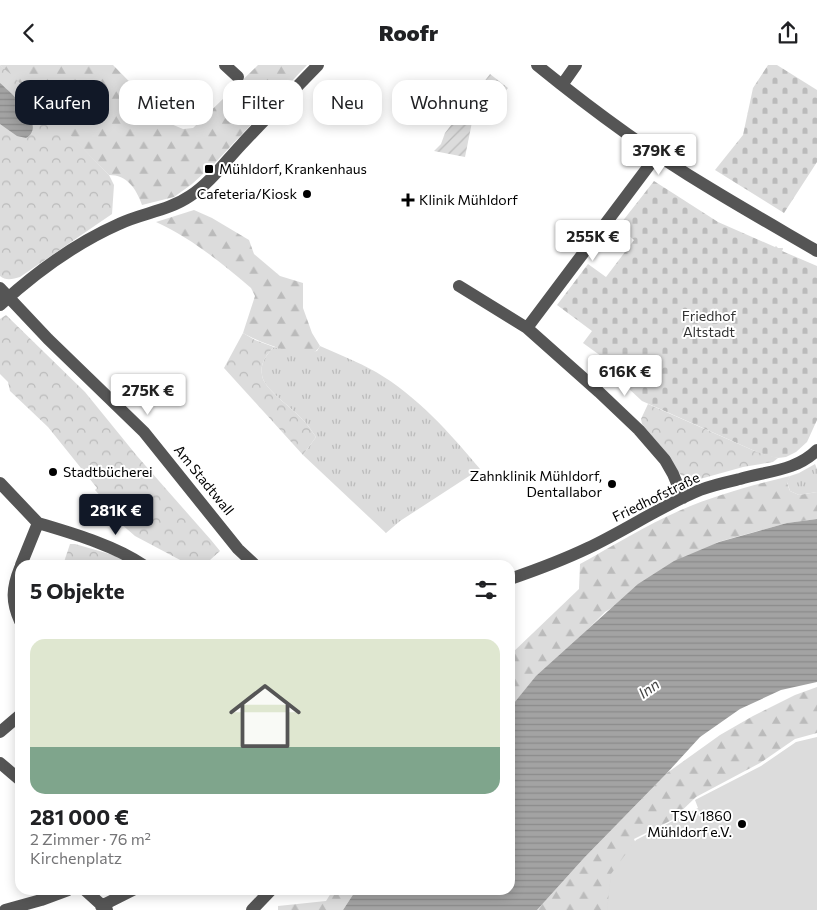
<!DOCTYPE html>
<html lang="de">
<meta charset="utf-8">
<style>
:root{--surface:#fff;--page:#f2f2f2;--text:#202124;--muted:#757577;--accent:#111827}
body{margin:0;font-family:Commissioner,sans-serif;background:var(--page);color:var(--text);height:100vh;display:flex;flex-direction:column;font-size:19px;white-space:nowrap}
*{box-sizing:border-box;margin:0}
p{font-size:16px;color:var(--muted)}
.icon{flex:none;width:28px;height:28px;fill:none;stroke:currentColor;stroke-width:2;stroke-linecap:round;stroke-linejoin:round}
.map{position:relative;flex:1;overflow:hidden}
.drawer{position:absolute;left:15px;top:495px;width:500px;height:335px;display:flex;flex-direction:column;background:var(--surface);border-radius:15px;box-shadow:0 2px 12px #0003}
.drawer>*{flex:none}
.hud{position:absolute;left:15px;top:15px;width:500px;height:45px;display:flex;gap:10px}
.price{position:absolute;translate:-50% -42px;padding:0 11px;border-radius:5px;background:#fff;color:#222;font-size:16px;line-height:32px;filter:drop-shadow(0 1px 2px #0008)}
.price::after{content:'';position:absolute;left:50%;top:30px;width:15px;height:11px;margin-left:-8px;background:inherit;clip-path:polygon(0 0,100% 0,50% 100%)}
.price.on{background:var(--accent);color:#fff}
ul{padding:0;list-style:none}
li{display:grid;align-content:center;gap:10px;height:265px;padding:0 15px}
li span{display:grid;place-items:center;height:155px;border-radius:15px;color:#555}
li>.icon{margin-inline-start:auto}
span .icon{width:90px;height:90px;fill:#fffc;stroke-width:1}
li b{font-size:21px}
h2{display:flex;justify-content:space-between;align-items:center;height:60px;padding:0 15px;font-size:21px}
.chip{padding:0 18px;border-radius:15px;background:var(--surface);box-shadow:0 2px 12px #0003;font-size:18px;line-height:45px}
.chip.on{background:var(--accent);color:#fff}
header{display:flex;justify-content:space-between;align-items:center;height:65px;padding:0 15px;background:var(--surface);font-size:22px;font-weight:800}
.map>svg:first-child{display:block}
.grass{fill:url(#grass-tufts)}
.forest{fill:url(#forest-firs)}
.cemetery{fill:url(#cemetery-stones)}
.park{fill:url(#park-crowns)}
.garden{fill:url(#garden-furrows)}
.pitch{fill:#dcdcdc}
.water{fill:url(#water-rules)}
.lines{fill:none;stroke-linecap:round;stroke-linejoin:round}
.minor{stroke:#555;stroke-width:12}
.poi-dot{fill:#000;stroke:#fff;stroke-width:2}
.labels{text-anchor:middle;stroke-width:4;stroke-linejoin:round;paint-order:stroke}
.poi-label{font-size:14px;fill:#000;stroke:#fff;text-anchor:start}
.park-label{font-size:14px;fill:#333;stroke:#fff}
.street-label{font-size:14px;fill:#000;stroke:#fff}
.water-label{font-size:15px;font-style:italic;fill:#444;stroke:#fff}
</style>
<header><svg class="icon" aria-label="back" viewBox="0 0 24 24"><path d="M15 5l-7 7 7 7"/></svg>Roofr<svg class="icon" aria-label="share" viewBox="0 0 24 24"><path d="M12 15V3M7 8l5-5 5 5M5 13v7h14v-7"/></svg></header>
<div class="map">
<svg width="817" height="845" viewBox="0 0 817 845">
<defs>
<pattern id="grass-tufts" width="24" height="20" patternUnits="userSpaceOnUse" patternTransform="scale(1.25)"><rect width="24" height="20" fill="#dcdcdc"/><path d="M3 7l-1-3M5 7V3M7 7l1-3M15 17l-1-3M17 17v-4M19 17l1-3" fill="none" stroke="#bbb"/></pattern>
<pattern id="forest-firs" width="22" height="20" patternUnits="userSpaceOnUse" patternTransform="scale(1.25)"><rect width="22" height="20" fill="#dcdcdc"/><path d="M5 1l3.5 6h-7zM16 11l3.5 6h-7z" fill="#bbb"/></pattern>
<pattern id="cemetery-stones" width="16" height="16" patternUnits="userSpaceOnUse" patternTransform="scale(1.25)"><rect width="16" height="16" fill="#dcdcdc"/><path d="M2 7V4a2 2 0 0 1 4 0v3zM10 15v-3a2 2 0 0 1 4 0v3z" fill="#bbb"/></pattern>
<pattern id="park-crowns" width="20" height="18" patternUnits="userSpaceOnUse" patternTransform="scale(1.25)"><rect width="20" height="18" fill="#dcdcdc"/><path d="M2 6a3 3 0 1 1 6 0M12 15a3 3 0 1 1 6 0" fill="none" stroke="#bbb"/></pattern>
<pattern id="garden-furrows" width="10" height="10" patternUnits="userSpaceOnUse" patternTransform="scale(1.25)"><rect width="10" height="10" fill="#dcdcdc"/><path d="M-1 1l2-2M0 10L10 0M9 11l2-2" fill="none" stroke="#bbb"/></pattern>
<pattern id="water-rules" width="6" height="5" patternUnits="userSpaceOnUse" patternTransform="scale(1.25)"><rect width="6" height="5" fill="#a3a3a3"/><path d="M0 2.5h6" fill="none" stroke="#8b8b8b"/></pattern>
</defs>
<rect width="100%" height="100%" fill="#fff"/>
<path class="grass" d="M 320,281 C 338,289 358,297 376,307 C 417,331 450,368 480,404 L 400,456 L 386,468 L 303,390 L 316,372 C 312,367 309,361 304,356 C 294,344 263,324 262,310 C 260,298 266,290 274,282 L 302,288 L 317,286 Z
M 815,399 L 817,404 L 817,427 L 799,430 L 790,426 L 787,417 L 790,411 L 799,408 Z"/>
<path class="forest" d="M 0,0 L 113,0 L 171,59 L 183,64 L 193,63 L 258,0 L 307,0 L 215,98 L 192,119 L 174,132 L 142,140 C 136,123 127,110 109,110 Z
M 194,145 L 212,153 L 249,175 L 254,189 L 280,211 L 303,218 L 303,243 L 312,268 L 320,281 C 318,284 316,287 311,288 C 296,292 257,276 243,268 L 255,231 L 251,223 C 222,198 191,173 156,157 Z
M 790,411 L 787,418 L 790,426 L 799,430 L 817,427 L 817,454 L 787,458 L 718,477 L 605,547 L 510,643 L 510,590 L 579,524 L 580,499 C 613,481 646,460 681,445 C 716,430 753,420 790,411 Z
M 817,622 L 817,668 L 795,674 L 760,698 L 696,732 L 672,755 L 634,774 L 641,791 L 615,845 L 537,845 L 584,793 L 667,708 L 720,670 L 753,651 L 795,630 Z
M 333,825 L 356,825 L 343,845 L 278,845 L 278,841 L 326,836 Z"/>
<path class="cemetery" d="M 768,0 L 777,0 L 817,25 L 817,97 L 784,148 L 715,105 L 743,70 L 753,23 Z
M 654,116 L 718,157 L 775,182 L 776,181 L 778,183 L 783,183 L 782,186 L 817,201 L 817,355 L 807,377 L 796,387 L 786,392 L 778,393 L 768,391 L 757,387 L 642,336 L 599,296 L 601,291 L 583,278 L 592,266 L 557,240 L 588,199 L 606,212 L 634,175 L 618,162 Z"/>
<path class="park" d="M 0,0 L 14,12 L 109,110 L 114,120 L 112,149 L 20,212 C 13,214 6,216 0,211 Z
M 6,250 L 85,327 L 137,391 L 211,475 L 220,486 L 210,495 L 182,496 L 135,471 L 120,458 L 107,438 L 95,425 L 97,423 L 48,362 L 10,326 L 8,317 L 0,309 L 0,254 Z
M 243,268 L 255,275 L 274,282 C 266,290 260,298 262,310 C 263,324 294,344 304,356 C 309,361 312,367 316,372 L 303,390 L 224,303 Z
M 648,339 L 757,387 L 778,393 L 773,397 L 743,402 L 700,414 L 690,413 L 681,410 L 674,402 L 665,386 L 642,359 L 641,354 Z
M 70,479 L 75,479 L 127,494 L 138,500 L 41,500 L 64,497 Z"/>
<path class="garden" d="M 490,9 L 508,23 L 501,31 L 490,23 L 475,42 L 465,92 L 434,86 L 441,79 L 445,68 Z"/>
<path class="pitch" d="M 817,672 L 817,845 L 607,845 L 611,809 L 636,775 L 698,743 L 695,735 L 761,701 L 796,677 Z"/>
<path class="water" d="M 0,18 C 11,28 48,60 26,73 L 17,71 L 0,59 Z
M 817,454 L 817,617 L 781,625 L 740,644 L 700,672 L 667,708 L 584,793 L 537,845 L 343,845 L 356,825 L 510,825 L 510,643 L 536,611 L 638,519 L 674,496 L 719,477 L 787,458 Z"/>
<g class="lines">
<path class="minor" d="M 225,0 L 238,12
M 537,0 C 591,44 648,86 708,122 C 744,144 781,165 817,186
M 562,20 L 576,0
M 459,221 L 527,263 L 599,327 L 639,365 L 665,395 L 673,409 L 683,433
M 0,223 L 48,274 L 144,367 L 238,484 L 255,500
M 0,240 C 35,208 76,178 119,159 C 142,148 168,146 190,131 C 210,118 225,97 241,80 C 266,53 292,27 318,0
M 527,263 L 657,90
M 0,418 L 38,458
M 21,500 L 38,458 C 71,468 114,480 143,500
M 20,503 C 12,523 11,536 20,556
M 510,514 C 536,505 563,495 588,483 C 626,465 661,441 700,425 C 713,420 727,417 740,414 C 767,406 796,406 817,385
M 0,667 L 20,650
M 0,698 L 20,715
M 85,825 L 107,845
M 101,841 L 133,825
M 5,845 L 41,835 L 68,825
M 252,845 L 271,825"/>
</g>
<g class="poi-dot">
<rect x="204" y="99" width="10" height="10" rx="2.5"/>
<circle cx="307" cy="129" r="5"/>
<path d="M405.5 127.5h5v5h5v5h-5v5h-5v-5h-5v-5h5z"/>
<circle cx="53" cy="407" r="5"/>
<circle cx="612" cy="419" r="5"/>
<circle cx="742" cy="759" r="5"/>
</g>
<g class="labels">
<g class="poi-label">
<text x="219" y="109">Mühldorf, Krankenhaus</text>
<text x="297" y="134" text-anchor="end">Cafeteria/Kiosk</text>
<text x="419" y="140">Klinik Mühldorf</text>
<text x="63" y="412">Stadtbücherei</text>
<text x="602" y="416" text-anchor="end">Zahnklinik Mühldorf,<tspan x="602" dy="16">Dentallabor</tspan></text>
<text x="732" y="756" text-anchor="end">TSV 1860<tspan x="732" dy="16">Mühldorf e.V.</tspan></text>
</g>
<g class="park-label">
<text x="709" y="256">Friedhof<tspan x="709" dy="16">Altstadt</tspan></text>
</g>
<g class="street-label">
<text transform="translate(204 415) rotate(51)" y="5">Am Stadtwall</text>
<text transform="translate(656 432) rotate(-26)" y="5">Friedhofstraße</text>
</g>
<g class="water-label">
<text transform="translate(649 624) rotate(-36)" y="5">Inn</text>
</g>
</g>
</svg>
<b class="price" style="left:659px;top:111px">379K €</b>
<b class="price" style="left:593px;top:197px">255K €</b>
<b class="price" style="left:625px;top:332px">616K €</b>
<b class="price" style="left:148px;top:351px">275K €</b>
<b class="price on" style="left:116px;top:471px">281K €</b>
<div class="hud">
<a class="chip on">Kaufen</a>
<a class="chip">Mieten</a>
<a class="chip">Filter</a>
<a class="chip">Neu</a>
<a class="chip">Wohnung</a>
</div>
<section class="drawer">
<h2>5 Objekte<svg class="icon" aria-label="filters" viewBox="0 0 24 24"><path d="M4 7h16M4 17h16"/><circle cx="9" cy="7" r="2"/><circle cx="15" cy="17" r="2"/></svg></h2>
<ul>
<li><span style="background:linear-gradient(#dfe7d0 70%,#7fa58c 0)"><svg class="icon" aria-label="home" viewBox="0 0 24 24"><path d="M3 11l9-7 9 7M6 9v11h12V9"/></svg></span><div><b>281 000 €</b><p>2 Zimmer · 76 m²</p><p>Kirchenplatz</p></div></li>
</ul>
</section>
</div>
